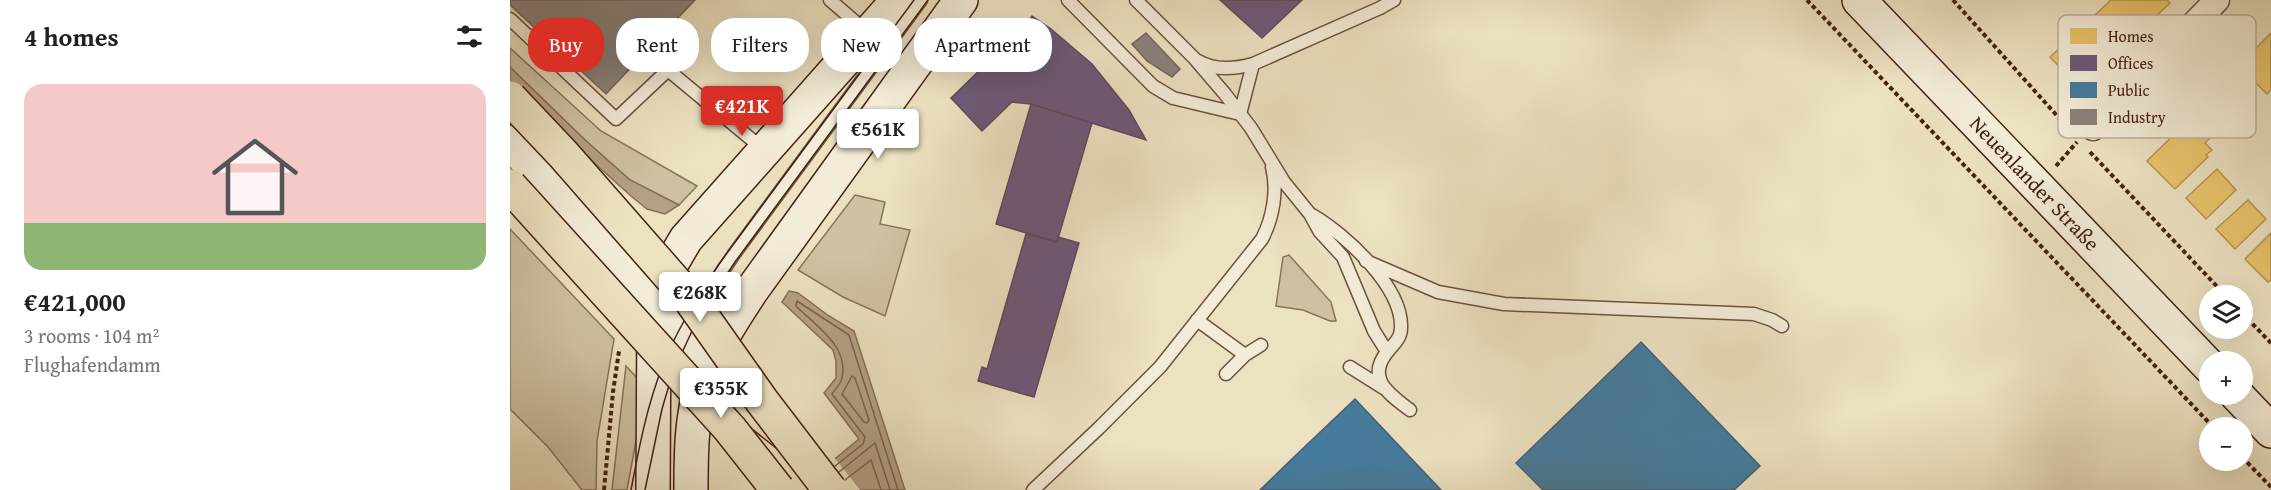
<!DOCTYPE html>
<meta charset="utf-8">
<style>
:root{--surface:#fff;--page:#f6f6f6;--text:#202124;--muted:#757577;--accent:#d93025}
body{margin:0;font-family:"Gentium Book Plus",serif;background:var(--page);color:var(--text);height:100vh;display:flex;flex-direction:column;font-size:22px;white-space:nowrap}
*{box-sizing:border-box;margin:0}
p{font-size:20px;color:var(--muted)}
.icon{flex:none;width:33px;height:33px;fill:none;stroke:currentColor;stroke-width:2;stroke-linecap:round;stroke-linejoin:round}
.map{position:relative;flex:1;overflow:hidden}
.sheet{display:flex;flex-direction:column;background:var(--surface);width:510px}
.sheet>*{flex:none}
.hud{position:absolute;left:18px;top:18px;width:570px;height:54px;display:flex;gap:12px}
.tools{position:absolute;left:1689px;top:285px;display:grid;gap:12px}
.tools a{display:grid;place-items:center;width:54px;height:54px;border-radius:50%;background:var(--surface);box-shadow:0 6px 24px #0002;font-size:30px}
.price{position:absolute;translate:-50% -51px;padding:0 14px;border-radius:6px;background:#fff;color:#222;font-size:20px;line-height:39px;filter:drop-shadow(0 2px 3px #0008)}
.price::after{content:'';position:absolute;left:50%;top:36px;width:18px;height:14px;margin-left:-9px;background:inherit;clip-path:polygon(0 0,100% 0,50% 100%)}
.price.active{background:var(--accent);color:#fff}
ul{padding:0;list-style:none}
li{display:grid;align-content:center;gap:12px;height:318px;padding:0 24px}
li span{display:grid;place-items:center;height:186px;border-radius:18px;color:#555}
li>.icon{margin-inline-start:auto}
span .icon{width:108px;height:108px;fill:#fffc;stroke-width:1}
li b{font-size:26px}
h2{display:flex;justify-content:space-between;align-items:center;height:72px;padding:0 24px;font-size:26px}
.pill{padding:0 21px;border-radius:24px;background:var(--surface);box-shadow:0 6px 24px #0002;font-size:21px;line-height:54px}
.pill.active{background:var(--accent);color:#fff}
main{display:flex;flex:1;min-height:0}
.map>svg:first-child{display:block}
.green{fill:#cfc1a4;stroke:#8a725c;stroke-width:1.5}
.water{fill:#b3a086;stroke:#876e58;stroke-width:1.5}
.pier{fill:#ece1c1}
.homes{fill:#e9c46a;stroke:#b89350;stroke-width:1.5}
.offices{fill:#6d597a;stroke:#61485b;stroke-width:1.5}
.public{fill:#457b9d;stroke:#456074;stroke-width:1.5}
.industry{fill:#8a817c;stroke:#75645d;stroke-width:1.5}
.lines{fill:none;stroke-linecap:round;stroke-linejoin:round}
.shore{stroke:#7c614d;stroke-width:1.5}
.service-casing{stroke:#6e523f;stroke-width:15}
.minor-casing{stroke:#6e523f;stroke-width:27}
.tertiary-casing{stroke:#6e523f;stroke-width:34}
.secondary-casing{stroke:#442214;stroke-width:36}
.path{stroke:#442214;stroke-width:4;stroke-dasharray:4.5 3;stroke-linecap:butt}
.service{stroke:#f3ecd7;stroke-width:12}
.minor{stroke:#f3ecd7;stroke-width:24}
.tertiary{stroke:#f3ecd7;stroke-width:32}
.secondary{stroke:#f3ecd7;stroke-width:33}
.tram{stroke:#442214;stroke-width:1.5}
.motorway-bridge-casing{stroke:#442214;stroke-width:36;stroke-linecap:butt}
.motorway-bridge{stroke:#ece1c1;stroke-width:33}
.labels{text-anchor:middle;stroke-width:6;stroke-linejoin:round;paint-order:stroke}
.street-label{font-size:21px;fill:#442214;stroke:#f3ecd7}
.key{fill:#f3ecd7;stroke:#beaf9c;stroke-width:1.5}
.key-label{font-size:16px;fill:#442214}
</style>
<main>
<section class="sheet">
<h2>4 homes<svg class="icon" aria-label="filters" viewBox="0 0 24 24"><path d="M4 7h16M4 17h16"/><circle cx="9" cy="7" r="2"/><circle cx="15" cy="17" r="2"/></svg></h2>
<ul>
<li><span style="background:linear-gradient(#f6c9c9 75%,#8fb573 0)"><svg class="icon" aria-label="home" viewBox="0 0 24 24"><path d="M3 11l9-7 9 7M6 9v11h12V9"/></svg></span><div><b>€421,000</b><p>3 rooms · 104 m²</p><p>Flughafendamm</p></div></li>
</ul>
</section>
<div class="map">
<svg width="1761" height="490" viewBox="0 0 1761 490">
<rect width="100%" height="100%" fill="#ece1c1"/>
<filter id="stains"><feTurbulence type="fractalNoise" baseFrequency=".00333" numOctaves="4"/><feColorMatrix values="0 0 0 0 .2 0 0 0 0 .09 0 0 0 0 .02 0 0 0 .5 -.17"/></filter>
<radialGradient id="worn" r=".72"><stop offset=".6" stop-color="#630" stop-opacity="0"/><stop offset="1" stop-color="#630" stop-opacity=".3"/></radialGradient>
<path class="green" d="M 0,48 L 91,131 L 187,186 L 169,205 L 120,180 L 75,140 L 0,67 Z
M 345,195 L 375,202 L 370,224 L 400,230 L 375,316 L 333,297 L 288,270 Z
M 0,229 L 104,339 L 87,441 L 86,490 L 72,490 L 38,447 L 0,409 Z
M 779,255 L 821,302 L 826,321 L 820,321 L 793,310 L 766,306 L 773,257 Z
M 116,366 L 130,381 L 130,419 L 117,490 L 102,490 Z"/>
<path class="water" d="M 0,67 L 75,140 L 120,180 L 169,205 L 155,214 L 137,209 L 121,196 L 0,87 Z
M 279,291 L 288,293 L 319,316 L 344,331 L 395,490 L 287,490 L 349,439 L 314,393 L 326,378 L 326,361 L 323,350 L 272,302 Z"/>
<path class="pier" d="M 323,456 L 350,490 L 284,490 L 285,488 Z"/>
<path class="homes" d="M 1601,0 L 1657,0 L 1660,3 L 1615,45 L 1586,14 Z
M 1586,14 L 1615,45 L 1569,88 L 1540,57 Z
M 1761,33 L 1761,90 L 1757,94 L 1728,66 Z
M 1685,114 L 1704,134 L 1695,143 L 1702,150 L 1696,155 L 1698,157 L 1665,189 L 1637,161 Z
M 1707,169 L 1726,190 L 1696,219 L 1676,198 Z
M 1738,200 L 1756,219 L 1725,249 L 1706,229 Z
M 1761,233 L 1761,280 L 1758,282 L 1735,259 Z"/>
<path class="offices" d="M 710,0 L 792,0 L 752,38 Z
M 522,16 L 541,29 L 582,64 L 619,110 L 636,140 L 521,104 L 502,102 L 472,131 L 441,98 L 504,37 L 512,43 L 515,39 L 509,35 Z
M 521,104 L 582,123 L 547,242 L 486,224 Z
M 516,234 L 547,242 L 548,237 L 569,243 L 524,397 L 468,381 L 472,367 L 477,369 Z"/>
<path class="public" d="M 1131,342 L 1250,466 L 1224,490 L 1033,490 L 1006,463 Z
M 845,399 L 931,490 L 750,490 L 785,456 Z"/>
<path class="industry" d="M 0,0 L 185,0 L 96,94 L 0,5 Z
M 636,33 L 670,69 L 662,77 L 637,61 L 622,44 Z"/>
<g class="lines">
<path class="shore" d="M 342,376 L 345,378 L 359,420 L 357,423 L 354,422 L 332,394 Z
M 325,466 L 353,444 L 355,437 L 322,394 C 325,389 331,384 332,378 C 339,346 306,326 286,306 L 287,301 L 339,335 L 388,490
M 329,472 L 365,443 L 380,490
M 335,480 L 361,460 L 371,490"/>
<g class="service-casing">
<path id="service" d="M 320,0 L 357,32
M 558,0 L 643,86 L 663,98 L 730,114
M 626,0 L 685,59 L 715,94 L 741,128 L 774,182 L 800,214 L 810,232 L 833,257 L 864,331 L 874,347
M 0,19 L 106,119 L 158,70 L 253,149
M 688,61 C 705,71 725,69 743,64 L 870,8 L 884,0
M 730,114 L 743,64
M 802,215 C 835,234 893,287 891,328 C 891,338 884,344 878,351 C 855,378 879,394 900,410
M 856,261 L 928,292 L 994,304 L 1244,314 L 1262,320 L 1272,326
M 188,308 L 224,254 L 411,0
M 687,320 L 735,355 L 716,374
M 735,355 L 751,345
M 840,367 L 875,389
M 523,490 L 589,428 L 650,367 L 752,239 C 763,218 768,190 762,167"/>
</g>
<g class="minor-casing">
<path id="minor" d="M 1583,128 L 1707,0"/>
</g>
<g class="tertiary-casing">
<path id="tertiary" d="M 0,142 L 198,370"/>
</g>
<g class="secondary-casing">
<g id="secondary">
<path id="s1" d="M 1349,0 L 1700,367"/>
<path d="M 1726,394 L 1761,431"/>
<path d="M 143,490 L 144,308 L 150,283 L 176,239 L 388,0"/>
<path d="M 181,490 C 181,455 181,418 192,384 C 202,350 223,319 242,290 L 451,0"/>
</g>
</g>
<path class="path" d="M 1297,0 L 1704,428
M 1443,0 L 1559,129
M 1580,152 L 1716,296
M 1546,166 L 1567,142
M 1732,313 L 1761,343
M 1732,457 L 1761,487
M 94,490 L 103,392 L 109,351"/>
<use href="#service" class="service"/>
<use href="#minor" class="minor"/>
<use href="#tertiary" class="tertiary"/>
<use href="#secondary" class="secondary"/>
<path class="tram" d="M 0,181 L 168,361 L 222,413 L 271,452 L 311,490
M 121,490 C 129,448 137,405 153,365 C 167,329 188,297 209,264 L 404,0
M 135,490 L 152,409 L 163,372 L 189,316 L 225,262 L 418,0"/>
<g class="motorway-bridge-casing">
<path id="motorway-bridge" d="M 0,98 L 53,154 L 180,299 L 252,401 L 320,490
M 0,186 L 220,429 L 268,490"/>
</g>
<use href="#motorway-bridge" class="motorway-bridge"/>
</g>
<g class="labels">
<g class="street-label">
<text dy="7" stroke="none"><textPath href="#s1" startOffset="254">Neuenlander Straße</textPath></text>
</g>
</g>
<rect x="1548" y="15" width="198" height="123" rx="9" class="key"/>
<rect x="1560" y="28" width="27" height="16" fill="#e9c46a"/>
<rect x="1560" y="55" width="27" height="16" fill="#6d597a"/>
<rect x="1560" y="82" width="27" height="16" fill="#457b9d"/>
<rect x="1560" y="109" width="27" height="16" fill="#8a817c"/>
<g class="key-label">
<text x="1598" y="42">Homes</text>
<text x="1598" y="69">Offices</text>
<text x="1598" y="96">Public</text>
<text x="1598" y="123">Industry</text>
</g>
<rect width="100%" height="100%" filter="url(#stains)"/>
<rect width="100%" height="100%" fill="url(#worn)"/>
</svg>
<div class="tools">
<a><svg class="icon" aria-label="layers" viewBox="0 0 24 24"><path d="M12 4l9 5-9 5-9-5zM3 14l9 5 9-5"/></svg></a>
<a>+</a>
<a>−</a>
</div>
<b class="price active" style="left:232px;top:137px">€421K</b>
<b class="price" style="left:368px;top:160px">€561K</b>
<b class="price" style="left:190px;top:323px">€268K</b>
<b class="price" style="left:211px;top:419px">€355K</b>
<div class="hud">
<a class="pill active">Buy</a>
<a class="pill">Rent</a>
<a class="pill">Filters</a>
<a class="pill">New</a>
<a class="pill">Apartment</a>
</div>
</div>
</main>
